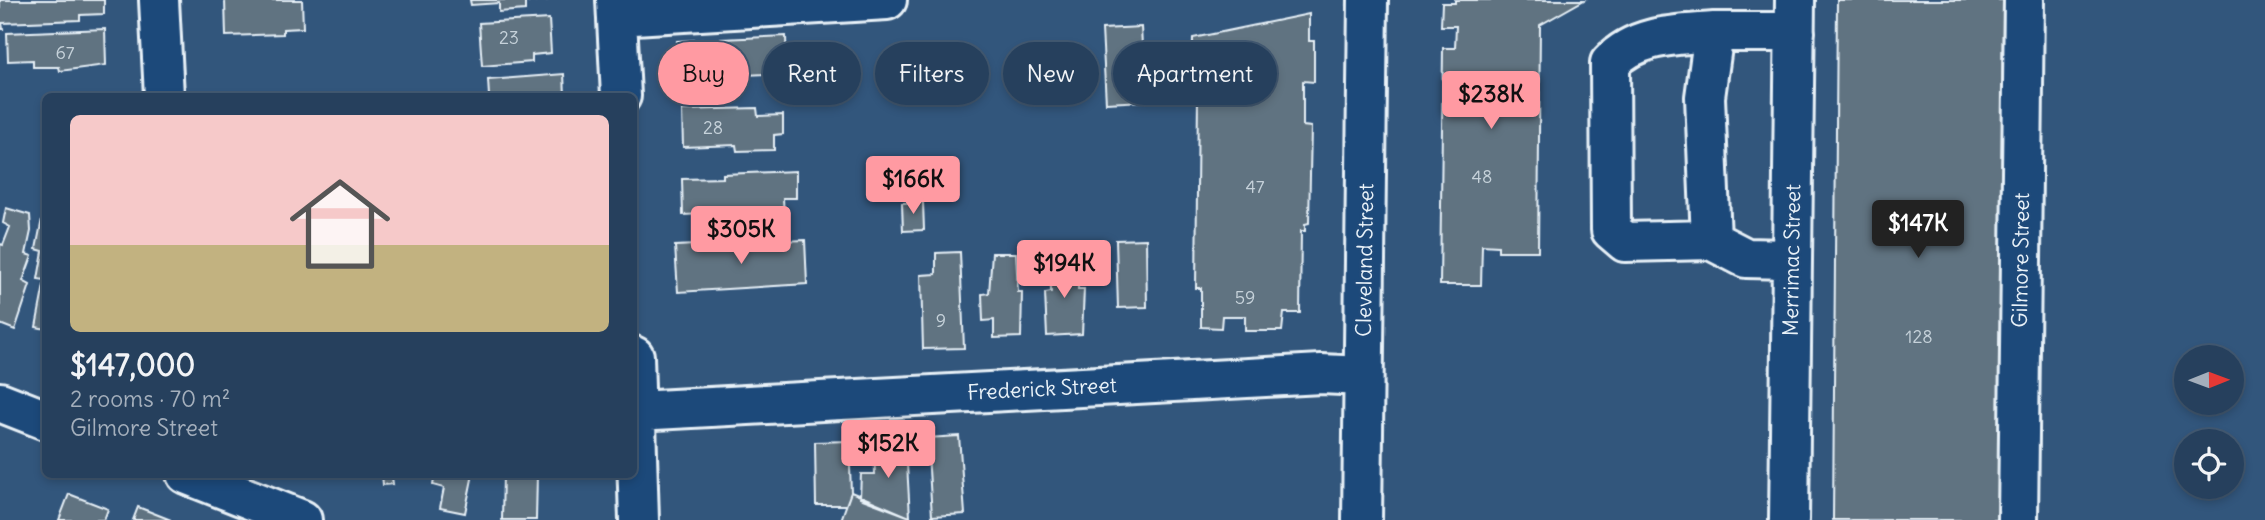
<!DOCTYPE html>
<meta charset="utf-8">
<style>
:root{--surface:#26405d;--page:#2e4763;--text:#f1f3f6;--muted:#a4afbc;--line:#425972;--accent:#ff9aa2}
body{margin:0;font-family:Delius,sans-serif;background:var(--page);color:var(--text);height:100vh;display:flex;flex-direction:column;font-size:26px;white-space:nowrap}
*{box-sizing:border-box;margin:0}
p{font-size:23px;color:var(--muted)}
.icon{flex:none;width:38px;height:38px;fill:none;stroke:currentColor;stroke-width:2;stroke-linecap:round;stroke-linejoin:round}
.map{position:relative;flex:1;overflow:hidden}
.side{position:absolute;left:42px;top:93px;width:595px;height:385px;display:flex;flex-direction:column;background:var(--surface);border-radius:10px;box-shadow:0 4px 10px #0003,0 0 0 2px var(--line)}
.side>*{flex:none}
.guide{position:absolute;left:658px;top:42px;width:665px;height:63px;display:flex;gap:14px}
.needle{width:46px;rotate:89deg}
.fabs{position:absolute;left:2174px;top:345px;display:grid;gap:14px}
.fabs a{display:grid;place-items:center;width:70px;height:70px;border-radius:50%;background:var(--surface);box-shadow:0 4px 10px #0003,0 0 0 2px var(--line);font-size:35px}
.price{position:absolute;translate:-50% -60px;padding:0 16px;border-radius:7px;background:var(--accent);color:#111;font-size:23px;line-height:46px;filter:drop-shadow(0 2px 4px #0008)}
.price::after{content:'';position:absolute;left:50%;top:42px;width:21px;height:16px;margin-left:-10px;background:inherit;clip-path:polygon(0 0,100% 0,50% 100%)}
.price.selected{background:#222;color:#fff}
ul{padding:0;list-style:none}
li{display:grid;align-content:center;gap:14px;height:371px;padding:0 28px}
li+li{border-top:2px solid var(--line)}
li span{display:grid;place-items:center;height:217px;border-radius:10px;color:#555}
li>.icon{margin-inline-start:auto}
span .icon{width:126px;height:126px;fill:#fffc;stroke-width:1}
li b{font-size:30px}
.chip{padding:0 24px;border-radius:32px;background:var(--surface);box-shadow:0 4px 10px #0003,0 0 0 2px var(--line);font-size:24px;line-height:63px}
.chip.selected{background:var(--accent);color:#111}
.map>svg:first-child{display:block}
.building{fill:#607381;stroke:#e8f1f8;stroke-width:2}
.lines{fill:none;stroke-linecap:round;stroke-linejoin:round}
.minor-casing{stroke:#e8f1f8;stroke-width:44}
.major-casing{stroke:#e8f1f8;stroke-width:44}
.minor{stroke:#1f4a7a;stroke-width:38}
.major{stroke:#1f4a7a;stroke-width:38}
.labels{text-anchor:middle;stroke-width:5;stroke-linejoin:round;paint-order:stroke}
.number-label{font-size:18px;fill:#c6d2da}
.street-label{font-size:21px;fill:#e8f1f8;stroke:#1f4a7a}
</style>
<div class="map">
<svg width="2265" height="520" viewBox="0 0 2265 520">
<rect width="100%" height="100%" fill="#32567c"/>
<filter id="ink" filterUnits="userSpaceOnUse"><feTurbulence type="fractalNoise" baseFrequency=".0143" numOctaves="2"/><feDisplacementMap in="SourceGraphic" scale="14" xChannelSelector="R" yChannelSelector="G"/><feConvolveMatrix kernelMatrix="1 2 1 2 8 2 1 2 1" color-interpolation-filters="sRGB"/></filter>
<g filter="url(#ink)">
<path class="building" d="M 0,0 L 104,0 L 104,14 L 80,15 L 80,20 L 2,23 L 3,29 L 0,29 Z
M 225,0 L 302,0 L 303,28 L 283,29 L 283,34 L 226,36 Z
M 470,0 L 549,0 L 525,2 L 525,10 L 499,12 L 499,3 L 471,5 Z
M 1455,0 L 1584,0 L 1540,25 L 1538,251 L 1498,251 L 1498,246 L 1482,245 L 1481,285 L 1440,285 L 1443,48 L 1455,48 L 1456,26 L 1441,26 L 1442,3 L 1455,3 Z
M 1837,0 L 2003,0 L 2000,520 L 1833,520 Z
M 1309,14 L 1309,41 L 1314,41 L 1314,82 L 1303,81 L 1303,126 L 1311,127 L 1309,223 L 1305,224 L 1305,231 L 1301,231 L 1300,313 L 1284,313 L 1282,331 L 1245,331 L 1245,316 L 1222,316 L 1221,328 L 1201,327 L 1201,288 L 1196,288 L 1198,95 L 1192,94 L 1193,38 Z
M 549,19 L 551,53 L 532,55 L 532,62 L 482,66 L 479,23 Z
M 1141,27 L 1145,101 L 1106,103 L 1102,29 Z
M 105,29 L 106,65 L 60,71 L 59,67 L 33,67 L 33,60 L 8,61 L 7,33 Z
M 786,36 L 787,73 L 679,78 L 677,41 Z
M 827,62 L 829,96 L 798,98 L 796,64 Z
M 564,74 L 565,96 L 489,96 L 488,80 Z
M 757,108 L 758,116 L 783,115 L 783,134 L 774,135 L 774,150 L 737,151 L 736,145 L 683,147 L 682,110 Z
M 796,171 L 796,198 L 783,198 L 784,217 L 727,218 L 727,213 L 683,215 L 682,179 L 723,178 L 723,174 Z
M 923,202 L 924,230 L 903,231 L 902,203 Z
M 45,204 L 46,204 L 46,329 L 36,327 L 45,280 L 38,279 L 43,251 L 36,249 Z
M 6,208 L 30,215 L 31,231 L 26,254 L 32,256 L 23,281 L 30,285 L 15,330 L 0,324 L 0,244 L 3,245 L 10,227 L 3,223 Z
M 1146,239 L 1147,307 L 1118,308 L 1116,240 Z
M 805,240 L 807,284 L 678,292 L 675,246 Z
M 960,252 L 964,348 L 923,349 L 921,275 L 936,274 L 936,253 Z
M 992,253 L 1016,253 L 1018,292 L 1022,292 L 1021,337 L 994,338 L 994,320 L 983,321 L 982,294 L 989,293 Z
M 1067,255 L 1067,266 L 1078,266 L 1078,289 L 1084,289 L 1082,334 L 1047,336 L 1045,293 L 1051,292 L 1050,256 Z
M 959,436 L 965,514 L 932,516 L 927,438 Z
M 849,441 L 851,492 L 846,505 L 816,505 L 815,442 Z
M 906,446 L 910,517 L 860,498 L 861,474 L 875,474 L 874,447 Z
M 382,474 L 416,474 L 417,476 L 392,477 L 393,484 L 383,485 Z
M 435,474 L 473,474 L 465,513 L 440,508 L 444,488 L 433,485 Z
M 503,474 L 537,474 L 536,520 L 502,520 Z
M 851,492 L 910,517 L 909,520 L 841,520 Z
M 69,494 L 108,509 L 104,520 L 59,520 Z
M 138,507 L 171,520 L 133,520 Z"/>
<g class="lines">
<g class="minor-casing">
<path id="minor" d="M 159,0 L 164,96
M 616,0 L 621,96
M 617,16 L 887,0
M 1711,240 L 1625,242 L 1611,230 L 1610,63 C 1636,34 1678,35 1714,32
M 1792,259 L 1746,258 L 1711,240 L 1705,97 L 1714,32 L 1795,32
M 634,356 L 639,520
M 0,402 L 46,420
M 636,411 L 1321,374 L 1363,376
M 186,474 L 302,520
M 1789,520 L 1795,0
M 2018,520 L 2024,0"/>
</g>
<g class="major-casing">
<path id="major" d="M 1362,520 L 1368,0"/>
</g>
<use href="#minor" class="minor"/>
<use href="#major" class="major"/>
</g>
</g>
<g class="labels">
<g class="number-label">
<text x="509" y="44">23</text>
<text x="65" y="59">67</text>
<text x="713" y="134">28</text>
<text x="1482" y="183">48</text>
<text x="1255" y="193">47</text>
<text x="1245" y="304">59</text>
<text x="941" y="327">9</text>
<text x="1919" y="343">128</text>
</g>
<g class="street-label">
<text transform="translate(1365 260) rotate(-89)" y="7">Cleveland Street</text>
<text transform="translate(1792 260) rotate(-89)" y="7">Merrimac Street</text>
<text transform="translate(2021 260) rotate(-89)" y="7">Gilmore Street</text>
<text transform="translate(1042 389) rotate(-3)" y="7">Frederick Street</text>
</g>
</g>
</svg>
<div class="fabs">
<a><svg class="needle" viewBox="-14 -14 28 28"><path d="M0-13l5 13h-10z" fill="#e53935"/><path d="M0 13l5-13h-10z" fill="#a4afbc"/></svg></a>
<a><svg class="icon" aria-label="locate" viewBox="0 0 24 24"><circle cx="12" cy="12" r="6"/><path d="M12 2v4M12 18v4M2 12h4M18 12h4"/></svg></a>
</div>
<b class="price" style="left:1491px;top:131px">$238K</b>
<b class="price" style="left:913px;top:216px">$166K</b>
<b class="price selected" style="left:1918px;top:260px">$147K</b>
<b class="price" style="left:741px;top:266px">$305K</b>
<b class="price" style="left:1064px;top:300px">$194K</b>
<b class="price" style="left:888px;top:480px">$152K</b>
<div class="guide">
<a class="chip selected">Buy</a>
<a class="chip">Rent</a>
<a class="chip">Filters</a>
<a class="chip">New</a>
<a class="chip">Apartment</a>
</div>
<section class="side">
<ul>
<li><span style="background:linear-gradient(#f6c9c9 60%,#c2b280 0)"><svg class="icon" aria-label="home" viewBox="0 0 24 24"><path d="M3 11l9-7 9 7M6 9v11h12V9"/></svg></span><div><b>$147,000</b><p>2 rooms · 70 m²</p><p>Gilmore Street</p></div></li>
</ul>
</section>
</div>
